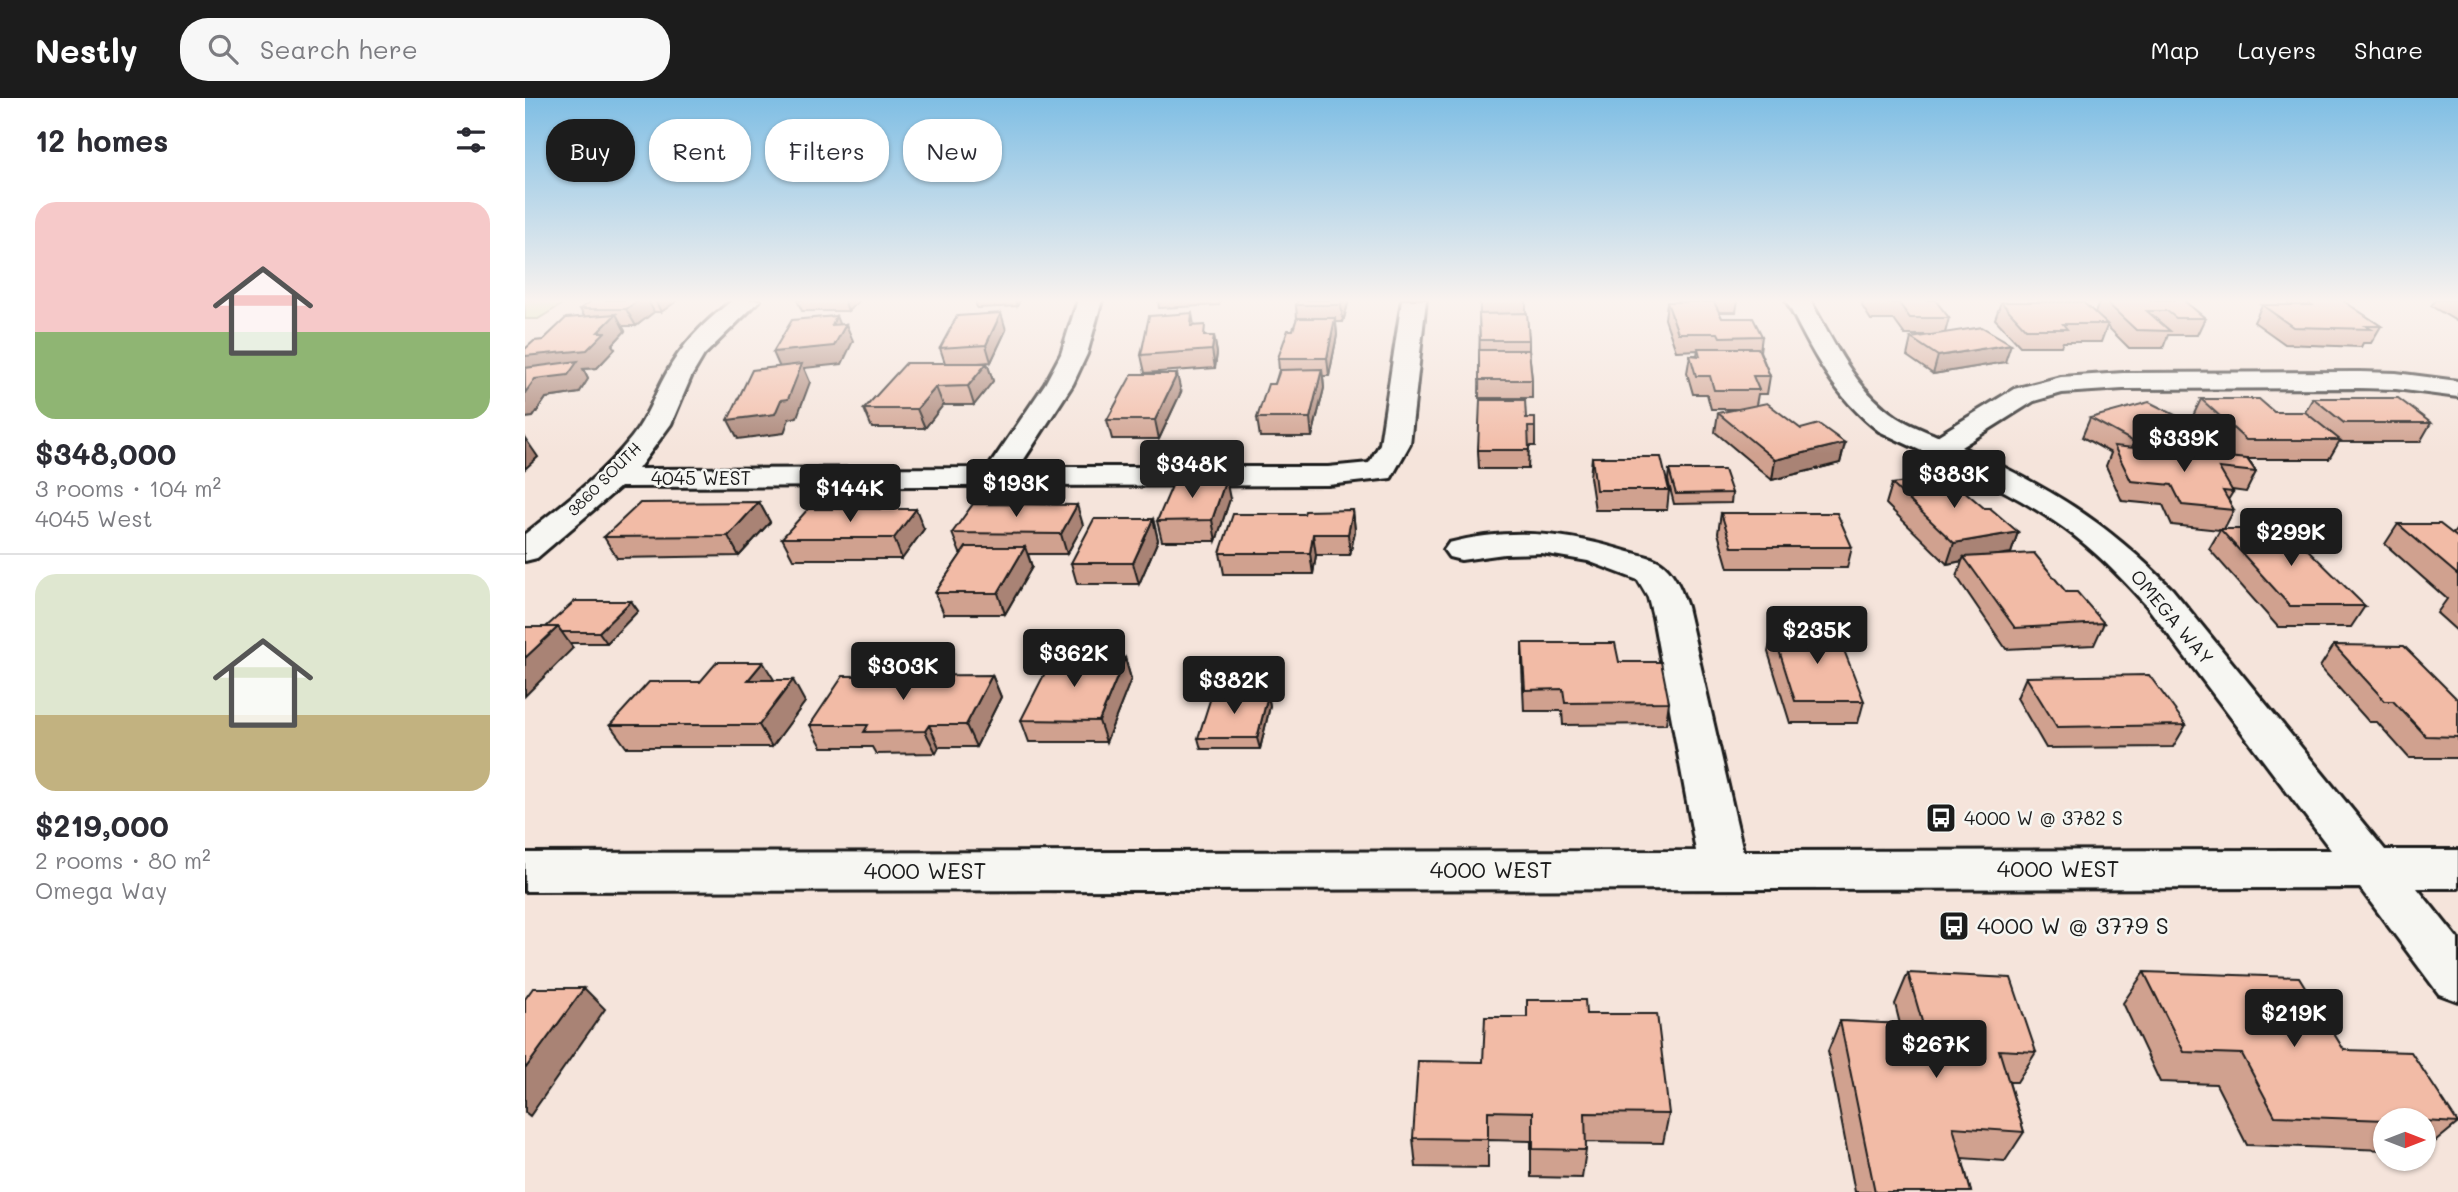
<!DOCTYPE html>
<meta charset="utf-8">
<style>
:root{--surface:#fff;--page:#f7f7f7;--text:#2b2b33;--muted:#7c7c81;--line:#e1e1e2;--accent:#1c1c1c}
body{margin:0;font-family:Mali,sans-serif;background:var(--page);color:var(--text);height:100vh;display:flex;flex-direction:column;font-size:26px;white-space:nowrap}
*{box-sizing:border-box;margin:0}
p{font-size:23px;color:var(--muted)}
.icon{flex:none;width:38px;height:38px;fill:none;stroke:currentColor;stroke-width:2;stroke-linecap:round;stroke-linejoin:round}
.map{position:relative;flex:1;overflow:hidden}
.panel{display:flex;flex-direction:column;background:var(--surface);width:525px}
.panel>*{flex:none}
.hud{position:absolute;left:21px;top:21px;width:665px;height:63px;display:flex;gap:14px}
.needle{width:46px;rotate:90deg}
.fabs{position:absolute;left:1848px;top:1010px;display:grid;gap:14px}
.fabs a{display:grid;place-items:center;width:63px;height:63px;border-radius:50%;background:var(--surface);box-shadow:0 2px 5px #0004;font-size:35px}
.price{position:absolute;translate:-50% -60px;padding:0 16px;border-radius:7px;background:var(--accent);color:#fff;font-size:23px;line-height:46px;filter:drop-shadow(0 2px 4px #0008)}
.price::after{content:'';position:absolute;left:50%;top:42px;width:21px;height:16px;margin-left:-10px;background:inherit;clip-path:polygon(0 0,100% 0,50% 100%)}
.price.selected{background:#222;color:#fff}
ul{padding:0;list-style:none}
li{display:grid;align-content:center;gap:14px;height:371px;padding:0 35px}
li+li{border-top:2px solid var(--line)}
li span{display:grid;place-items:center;height:217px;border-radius:21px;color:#555}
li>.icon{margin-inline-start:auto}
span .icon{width:126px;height:126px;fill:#fffc;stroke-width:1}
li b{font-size:30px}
h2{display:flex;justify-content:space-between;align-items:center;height:84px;padding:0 35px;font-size:30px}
.pill{padding:0 24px;border-radius:28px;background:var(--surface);box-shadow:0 2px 5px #0004;font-size:24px;line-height:63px}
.pill.selected{background:var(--accent);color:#fff}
header{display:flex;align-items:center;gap:42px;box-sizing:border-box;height:98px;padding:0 35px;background:var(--accent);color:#fff}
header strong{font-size:33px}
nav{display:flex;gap:38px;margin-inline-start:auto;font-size:24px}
.search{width:490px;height:63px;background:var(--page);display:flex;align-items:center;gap:18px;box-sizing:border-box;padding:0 24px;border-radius:28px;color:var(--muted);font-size:26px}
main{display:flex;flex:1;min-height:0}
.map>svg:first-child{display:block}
.green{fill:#c4e39b;stroke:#70805c;stroke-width:2}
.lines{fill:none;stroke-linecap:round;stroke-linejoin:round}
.minor-casing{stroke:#1c1c1c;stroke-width:6}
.minor{fill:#f6f6f2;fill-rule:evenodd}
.wall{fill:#d0a18f;stroke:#1c1c1c;stroke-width:2}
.shaded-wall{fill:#a98374;stroke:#1c1c1c;stroke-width:2}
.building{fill:#f2bba6;stroke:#1c1c1c;stroke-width:2}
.labels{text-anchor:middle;stroke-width:5;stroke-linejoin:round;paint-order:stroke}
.far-street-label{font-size:16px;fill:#1c1c1c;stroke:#f6f6f2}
.street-label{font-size:19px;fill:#1c1c1c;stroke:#f6f6f2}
.poi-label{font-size:19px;fill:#1c1c1c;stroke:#f6f6f2;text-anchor:start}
.near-street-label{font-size:23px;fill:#1c1c1c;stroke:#f6f6f2}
.near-poi-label{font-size:23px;fill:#1c1c1c;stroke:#f6f6f2;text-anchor:start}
</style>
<header>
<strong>Nestly</strong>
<div class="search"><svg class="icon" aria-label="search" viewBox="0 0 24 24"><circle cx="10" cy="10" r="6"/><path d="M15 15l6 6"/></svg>Search here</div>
<nav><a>Map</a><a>Layers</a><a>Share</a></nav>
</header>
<main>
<section class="panel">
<h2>12 homes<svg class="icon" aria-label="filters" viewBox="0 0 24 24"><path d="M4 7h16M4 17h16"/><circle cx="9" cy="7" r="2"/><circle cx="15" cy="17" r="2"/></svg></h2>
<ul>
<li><span style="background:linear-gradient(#f6c9c9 60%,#8fb573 0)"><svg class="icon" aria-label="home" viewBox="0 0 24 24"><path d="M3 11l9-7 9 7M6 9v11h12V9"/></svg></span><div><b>$348,000</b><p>3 rooms · 104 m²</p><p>4045 West</p></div></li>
<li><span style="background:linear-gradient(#dfe7d0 65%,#c2b280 0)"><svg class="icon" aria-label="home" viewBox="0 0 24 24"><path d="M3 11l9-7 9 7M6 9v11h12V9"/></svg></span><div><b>$219,000</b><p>2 rooms · 80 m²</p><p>Omega Way</p></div></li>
</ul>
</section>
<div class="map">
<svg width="1933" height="1094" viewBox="0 0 1933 1094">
<rect width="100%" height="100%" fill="#f5e4db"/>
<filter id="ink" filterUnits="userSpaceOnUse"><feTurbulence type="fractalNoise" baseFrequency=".0143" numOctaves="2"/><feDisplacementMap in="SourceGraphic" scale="14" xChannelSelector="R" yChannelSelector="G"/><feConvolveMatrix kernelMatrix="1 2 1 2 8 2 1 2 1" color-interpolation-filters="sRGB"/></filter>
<g filter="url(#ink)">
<path class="green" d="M 0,202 L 44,202 L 13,221 L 0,221 Z"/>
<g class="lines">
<g class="minor-casing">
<path id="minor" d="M 208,202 L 235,202 L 179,257 L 166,279 L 146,326 L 113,371 L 463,370 L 520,286 L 536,256 L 553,202 L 577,202 L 562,256 L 548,286 L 494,369 L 803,369 L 844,365 L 855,346 L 877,202 L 901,202 L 885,346 L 866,380 L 803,387 L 95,389 L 12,460 L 0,463 L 0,436 C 38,406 77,377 107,339 C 122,320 129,298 140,278 C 156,247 180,223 208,202 Z
M 1261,202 L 1285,202 C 1309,245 1330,292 1372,319 C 1384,327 1399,332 1412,338 L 1489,291 L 1536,279 L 1598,275 L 1835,274 L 1871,275 L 1933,283 L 1933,299 L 1871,291 L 1835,290 L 1598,291 L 1537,295 L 1509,303 L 1436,349 C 1524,389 1579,422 1647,491 L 1860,752 L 1933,752 L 1933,790 L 1892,790 L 1933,841 L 1933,903 L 1914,896 L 1835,790 L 0,793 L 0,755 L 1171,753 L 1128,519 L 1123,499 L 1113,482 L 1063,463 L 1017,455 L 979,456 L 936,462 L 924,459 L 919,452 L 924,445 C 986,429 1043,435 1104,454 C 1115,457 1130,459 1139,467 C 1151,478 1157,494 1162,509 L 1218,753 L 1806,752 L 1621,507 C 1596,479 1570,452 1539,430 C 1482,389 1416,363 1354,333 C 1309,299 1286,252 1261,202 Z"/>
</g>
<use href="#minor" class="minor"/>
</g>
<path class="wall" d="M 68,202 L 153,202 L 136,214 L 129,214 L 111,228 L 97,228 L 100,233 L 87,247 L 90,251 L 72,270 L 58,271 L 63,281 L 54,295 L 21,300 L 8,319 L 18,242 L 59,218 L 55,211 Z
M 272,202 L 335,202 L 323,213 L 277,213 Z
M 450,202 L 495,202 L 492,208 L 452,210 Z
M 633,202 L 695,202 L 694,207 L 634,210 Z
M 824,202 L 818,224 L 811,224 L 812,237 L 804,278 L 798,278 L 799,290 L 787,339 L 735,339 L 732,320 L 750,286 L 754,272 L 753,260 L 768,232 L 772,220 L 771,207 Z
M 955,202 L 1001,202 L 1001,216 L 1004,242 L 1004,252 L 1007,282 L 1007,300 L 954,300 Z
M 1152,202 L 1213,202 L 1211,214 L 1194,214 L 1197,220 L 1237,238 L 1235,253 L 1245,278 L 1242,296 L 1233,296 L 1231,307 L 1276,331 L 1320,345 L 1315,365 L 1247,382 L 1190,334 L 1193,315 L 1214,311 L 1186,311 L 1182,296 L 1168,296 L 1162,275 L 1165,257 L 1172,257 L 1173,252 L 1151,253 L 1140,221 L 1142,204 L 1152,204 Z
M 1338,202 L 1410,202 L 1424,220 L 1420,235 L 1480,264 L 1408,276 L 1382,258 L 1386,240 L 1405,237 L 1380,237 L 1369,222 L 1346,222 L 1337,208 Z
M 1575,202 L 1658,202 L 1680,220 L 1672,237 L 1643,237 L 1638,250 L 1604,250 L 1582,228 L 1576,244 L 1538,244 L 1536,248 L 1495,248 L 1470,221 L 1476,204 L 1570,215 Z
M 1764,202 L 1817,202 L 1856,228 L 1846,245 L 1838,245 L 1836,249 L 1760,246 L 1729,224 L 1737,207 L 1762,207 Z
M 1910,202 L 1933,202 L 1933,224 L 1906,208 Z
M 667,215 L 669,228 L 682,238 L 689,238 L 692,255 L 690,270 L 620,275 L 616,257 Z
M 481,232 L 466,264 L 453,265 L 462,265 L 468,283 L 449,307 L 418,307 L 400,330 L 347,330 L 339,311 L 420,265 L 415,250 Z
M 656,294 L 634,341 L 587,341 L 582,322 Z
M 1788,300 L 1906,325 L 1895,344 L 1814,344 L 1804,361 L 1723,361 L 1731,374 L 1721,394 L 1707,392 L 1708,394 L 1703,402 L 1709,412 L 1699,431 L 1840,508 L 1826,529 L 1753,529 L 1684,451 L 1695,432 L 1647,427 L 1638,407 L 1597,403 L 1581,368 L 1586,355 L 1557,339 L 1565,320 L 1670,327 L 1661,346 L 1637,353 L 1709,360 L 1667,320 L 1676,301 L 1749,314 L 1780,314 Z
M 1001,320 L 1010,329 L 1010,348 L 1004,348 L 1003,371 L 954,371 L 953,352 Z
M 1067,359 L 1144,392 L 1142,412 L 1070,412 L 1065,379 Z
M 1144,372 L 1207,395 L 1206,405 L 1149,406 L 1143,382 Z
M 1367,386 L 1459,410 L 1493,434 L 1486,455 L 1474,457 L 1541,494 L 1579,525 L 1569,547 L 1481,551 L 1432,479 L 1437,463 L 1422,466 L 1361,406 Z
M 705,401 L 691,443 L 637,443 L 632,423 Z
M 234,404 L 245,424 L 214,458 L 92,460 L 79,439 Z
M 828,412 L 830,433 L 825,457 L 791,457 L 788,476 L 699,476 L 695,455 L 779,416 Z
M 1196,415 L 1327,449 L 1322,470 L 1203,470 L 1193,435 Z
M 628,421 L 633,442 L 614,486 L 552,486 L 546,465 Z
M 1873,426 L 1928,436 L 1933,429 L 1933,534 L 1912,515 L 1922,501 L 1860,446 Z
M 558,427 L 542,456 L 503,456 L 507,469 L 480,516 L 419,516 L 410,495 L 437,455 L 435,455 L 427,435 Z
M 399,431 L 377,461 L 268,461 L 257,440 Z
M 106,503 L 113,513 L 82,545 L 44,545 L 48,550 L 21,529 Z
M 1248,533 L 1339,603 L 1333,625 L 1265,625 L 1243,554 Z
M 997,545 L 1094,564 L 1144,604 L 1141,626 L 1038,627 L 1037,613 L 999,613 L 997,567 Z
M 1809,547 L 1933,602 L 1933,660 L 1884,660 L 1852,624 L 1844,624 L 1795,569 Z
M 600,560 L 606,581 L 581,644 L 504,644 L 496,622 Z
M 467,577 L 476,599 L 451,649 L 414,649 L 411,655 L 351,656 L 347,649 L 297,649 L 285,627 Z
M 1501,579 L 1661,627 L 1648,649 L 1521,650 L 1492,600 Z
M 249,582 L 280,604 L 247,649 L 101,649 L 85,627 Z
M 743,597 L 745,608 L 735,651 L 676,651 L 673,640 Z
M 1619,874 L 1819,952 L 1933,1025 L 1899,1053 L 1899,1022 L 1860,1022 L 1860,1052 L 1722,1047 L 1691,986 L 1635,984 L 1598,905 Z
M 1383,875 L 1511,954 L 1492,984 L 1484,984 L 1499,1034 L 1480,1063 L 1437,1060 L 1446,1094 L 1330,1094 L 1303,953 L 1315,923 L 1375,926 L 1370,906 Z
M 1061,916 L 1144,1016 L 1138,1045 L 1060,1044 L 1061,1052 L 1057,1080 L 1006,1079 L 1006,1043 L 963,1042 L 963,1070 L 891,1069 L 888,1040 L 958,964 L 1002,919 Z"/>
<path class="shaded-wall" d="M 114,202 L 123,202 L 129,214 L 111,228 L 101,211 Z
M 130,202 L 153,202 L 136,214 Z
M 319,202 L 335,202 L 323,213 Z
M 490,202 L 495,202 L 492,208 Z
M 818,202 L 824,202 L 818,224 L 816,207 Z
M 476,215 L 481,232 L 466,264 L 461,247 Z
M 91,216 L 100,233 L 87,247 L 90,251 L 72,270 L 58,271 L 63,281 L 54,295 L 21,300 L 8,319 L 0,320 L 0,258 L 73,234 Z
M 311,218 L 317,233 L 321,226 L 328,243 L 317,266 L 279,270 L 285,284 L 272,319 L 264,321 L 259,335 L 213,341 L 203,322 L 256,272 L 248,254 L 307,227 Z
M 810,220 L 812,237 L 804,278 L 802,260 Z
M 689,238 L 692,255 L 690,270 L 687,252 Z
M 1486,246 L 1480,264 L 1408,276 L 1413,258 Z
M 462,265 L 468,283 L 449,307 L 443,288 Z
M 797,271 L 799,290 L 787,339 L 785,320 Z
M 652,276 L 656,294 L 634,341 L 630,322 Z
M 411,289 L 418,307 L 400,330 L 392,311 Z
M 1670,327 L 1661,346 L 1601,364 L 1609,344 Z
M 0,340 L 13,359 L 0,371 Z
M 1320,345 L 1315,365 L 1247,382 L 1250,362 Z
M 701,381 L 705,401 L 691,443 L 687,422 Z
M 234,404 L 245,424 L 214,458 L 203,438 Z
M 552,407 L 558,427 L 542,456 L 536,436 Z
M 391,411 L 399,431 L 377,461 L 369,440 Z
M 828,412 L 830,433 L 825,457 L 823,436 Z
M 628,421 L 633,442 L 614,486 L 608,465 Z
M 1493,434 L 1486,455 L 1441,462 L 1439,459 L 1437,463 L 1422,466 L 1429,445 Z
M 788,436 L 791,457 L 788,476 L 785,455 Z
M 500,449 L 507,469 L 480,516 L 473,495 Z
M 106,503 L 113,513 L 82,545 L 74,534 Z
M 33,529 L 48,550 L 0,598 L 0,560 Z
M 600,560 L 606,581 L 581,644 L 574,623 Z
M 238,564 L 251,585 L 223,582 Z
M 467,577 L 476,599 L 451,649 L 441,627 Z
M 268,582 L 280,604 L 247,649 L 234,627 Z
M 743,597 L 745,608 L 735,651 L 732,640 Z
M 404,627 L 414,649 L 411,655 L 400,633 Z
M 59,890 L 80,911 L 5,1018 L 0,1014 L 0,971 Z"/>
<path class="building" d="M 68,202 L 114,202 L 101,211 L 55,211 Z
M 773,202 L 818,202 L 816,207 L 771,207 Z
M 1348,202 L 1410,202 L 1424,220 L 1385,220 L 1374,205 L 1350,205 Z
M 1579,202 L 1658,202 L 1680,220 L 1651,220 L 1642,213 L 1622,213 L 1645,233 L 1611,232 Z
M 1780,202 L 1817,202 L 1856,228 L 1841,228 L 1846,231 L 1768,229 L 1737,207 L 1787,207 Z
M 1142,204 L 1189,204 L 1197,220 L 1228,220 L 1237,238 L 1195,239 L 1193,235 L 1153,235 Z
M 1476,204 L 1558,204 L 1582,226 L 1538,226 L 1542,231 L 1501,231 Z
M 476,215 L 461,247 L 415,250 L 432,218 Z
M 667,215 L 666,228 L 680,227 L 679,238 L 689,238 L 687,252 L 616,257 L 624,218 Z
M 1002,215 L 1004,242 L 955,242 L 954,216 Z
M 91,216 L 73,234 L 80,234 L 62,252 L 0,258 L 0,251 L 9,243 L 18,242 L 41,220 Z
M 311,218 L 307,227 L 321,226 L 309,248 L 248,254 L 267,222 Z
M 772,220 L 810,220 L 802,260 L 753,260 L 763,232 L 768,232 Z
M 1457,229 L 1486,246 L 1413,258 L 1386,240 Z
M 1173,250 L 1233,250 L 1245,278 L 1228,278 L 1234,292 L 1189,292 L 1185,278 L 1171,278 L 1165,257 L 1175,258 Z
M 954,252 L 1004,252 L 1007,282 L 954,282 Z
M 53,263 L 43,277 L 10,281 L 0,295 L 0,270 Z
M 381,265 L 462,265 L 443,288 L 411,289 L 392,311 L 339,311 Z
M 277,266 L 263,301 L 256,302 L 250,316 L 203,322 L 227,272 Z
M 797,271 L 785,320 L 732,320 L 743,286 L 750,286 L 755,272 Z
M 607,276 L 652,276 L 630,322 L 582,322 Z
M 1788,300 L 1873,300 L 1906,325 L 1819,325 Z
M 1676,301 L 1734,301 L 1749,314 L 1780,314 L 1815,342 L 1721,342 Z
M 955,302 L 1000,302 L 1001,320 L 1010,320 L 1010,329 L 1003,329 L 1004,352 L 953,352 Z
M 1624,304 L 1670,327 L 1609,344 L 1565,320 Z
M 1242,305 L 1276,331 L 1294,326 L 1320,345 L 1250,362 L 1193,315 Z
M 1589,348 L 1722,361 L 1731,374 L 1694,370 L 1708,394 L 1698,393 L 1709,412 L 1657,407 L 1647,387 L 1606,383 Z
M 1067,359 L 1136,359 L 1144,392 L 1071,392 Z
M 1144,372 L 1199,372 L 1207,395 L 1151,396 Z
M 1422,378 L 1459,410 L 1465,410 L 1493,434 L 1429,445 L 1367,386 Z
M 650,381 L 701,381 L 687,422 L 632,423 Z
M 234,404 L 203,438 L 79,439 L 115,405 Z
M 448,406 L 552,407 L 536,436 L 427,435 Z
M 283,411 L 391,411 L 369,440 L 257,440 Z
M 828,412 L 823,436 L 788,436 L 785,455 L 695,455 L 708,416 L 779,416 L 780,413 Z
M 1196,415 L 1312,415 L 1327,449 L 1207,449 Z
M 569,421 L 628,421 L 608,465 L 546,465 Z
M 1873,426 L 1915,426 L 1933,440 L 1933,477 Z
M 1695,431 L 1762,431 L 1840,508 L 1765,508 Z
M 441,449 L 500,449 L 473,495 L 410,495 Z
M 1509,455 L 1541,494 L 1552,494 L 1579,525 L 1490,530 L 1439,459 Z
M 50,503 L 106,503 L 74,534 L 37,534 L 33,529 L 21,529 Z
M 0,529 L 33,529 L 0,560 Z
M 1311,532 L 1339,603 L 1270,603 L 1248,533 Z
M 997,545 L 1090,545 L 1094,564 L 1136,564 L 1144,604 L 1040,605 L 1038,591 L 1000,592 Z
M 1809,547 L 1879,548 L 1933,602 L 1933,639 L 1901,638 L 1868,603 L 1860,603 Z
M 528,559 L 600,560 L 574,623 L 496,622 Z
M 192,564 L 238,564 L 223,582 L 268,582 L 234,627 L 85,627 L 124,584 L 175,584 Z
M 467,577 L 441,627 L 404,627 L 400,633 L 339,634 L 343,627 L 285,627 L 318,578 Z
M 1624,577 L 1661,627 L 1532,629 L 1501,579 Z
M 687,596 L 743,597 L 732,640 L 673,640 Z
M 1619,874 L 1774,879 L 1819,952 L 1886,954 L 1933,1025 L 1899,1023 L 1899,1022 L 1861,1022 L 1750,1018 L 1717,956 L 1659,954 Z
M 1383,875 L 1486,880 L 1511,954 L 1474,952 L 1499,1034 L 1428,1029 L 1446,1094 L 1350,1094 L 1315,923 L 1398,927 Z
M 8,890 L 59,890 L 0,971 L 0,901 Z
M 1002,902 L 1060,902 L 1061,916 L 1132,916 L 1144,1016 L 1060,1015 L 1061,1052 L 1008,1051 L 1008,1014 L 963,1013 L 963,1041 L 888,1040 L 893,963 L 958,964 L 960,919 L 1002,919 Z"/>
</g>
<linearGradient id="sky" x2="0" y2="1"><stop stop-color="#7fbee4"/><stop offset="0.57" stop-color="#faf3ef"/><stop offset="1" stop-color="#faf3ef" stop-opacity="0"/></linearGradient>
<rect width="1933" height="356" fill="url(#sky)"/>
<defs>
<g id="bus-square" transform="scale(1.575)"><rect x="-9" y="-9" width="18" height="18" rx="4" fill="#1c1c1c" stroke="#f6f6f2"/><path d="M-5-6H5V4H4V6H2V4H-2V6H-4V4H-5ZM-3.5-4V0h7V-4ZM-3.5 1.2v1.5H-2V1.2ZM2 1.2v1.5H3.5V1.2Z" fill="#fff"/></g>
</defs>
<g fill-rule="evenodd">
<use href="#bus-square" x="1416" y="720"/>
<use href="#bus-square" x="1429" y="828"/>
</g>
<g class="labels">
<g class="far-street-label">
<text transform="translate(79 381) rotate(-45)" y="6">3860 SOUTH</text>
</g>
<g class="street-label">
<text x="176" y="387">4045 WEST</text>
<text transform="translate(1647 519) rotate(50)" y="7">OMEGA WAY</text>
</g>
<g class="poi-label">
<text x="1439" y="727">4000 W @ 3782 S</text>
</g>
<g class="near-street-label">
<text x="1533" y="779">4000 WEST</text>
<text x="966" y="780">4000 WEST</text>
<text x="400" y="781">4000 WEST</text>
</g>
<g class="near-poi-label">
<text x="1452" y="836">4000 W @ 3779 S</text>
</g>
</g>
</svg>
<div class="fabs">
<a><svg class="needle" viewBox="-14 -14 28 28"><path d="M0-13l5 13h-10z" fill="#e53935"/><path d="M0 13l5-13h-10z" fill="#7c7c81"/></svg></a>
</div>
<b class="price" style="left:1659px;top:376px">$339K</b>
<b class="price selected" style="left:667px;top:402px">$348K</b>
<b class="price" style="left:1429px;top:412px">$383K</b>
<b class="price" style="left:491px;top:421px">$193K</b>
<b class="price" style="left:325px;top:426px">$144K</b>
<b class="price" style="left:1766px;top:470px">$299K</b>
<b class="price" style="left:1292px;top:568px">$235K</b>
<b class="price" style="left:549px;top:591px">$362K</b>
<b class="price" style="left:378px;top:604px">$303K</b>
<b class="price" style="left:709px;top:618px">$382K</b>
<b class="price" style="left:1769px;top:951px">$219K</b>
<b class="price" style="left:1411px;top:982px">$267K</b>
<div class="hud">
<a class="pill selected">Buy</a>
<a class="pill">Rent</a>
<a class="pill">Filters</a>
<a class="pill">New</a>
</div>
</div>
</main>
